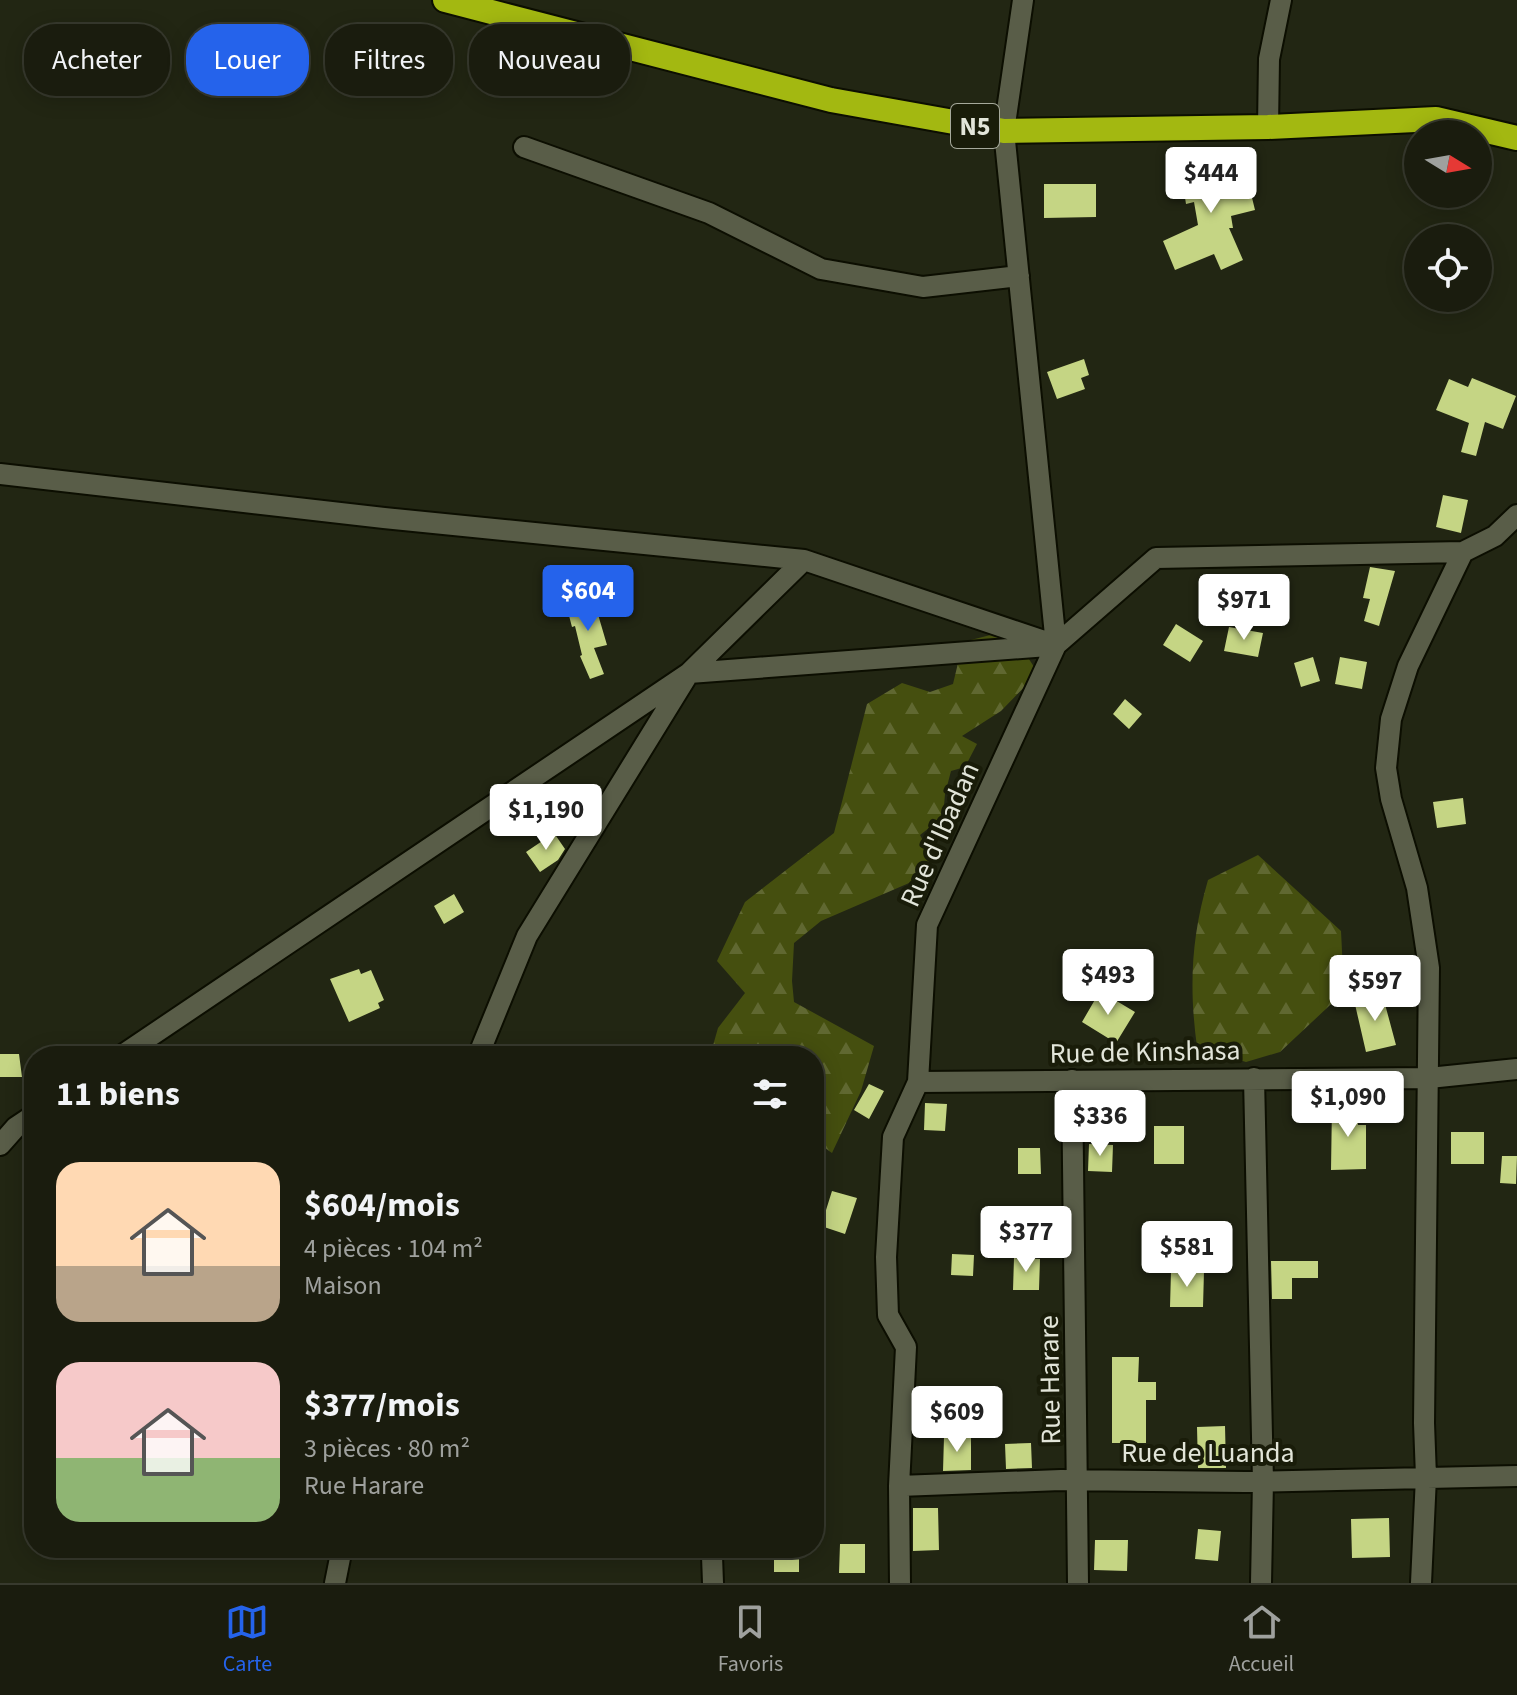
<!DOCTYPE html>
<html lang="fr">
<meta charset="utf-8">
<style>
:root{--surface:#1a1c0e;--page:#232517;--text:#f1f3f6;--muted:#9fa19e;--line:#383a2e;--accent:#2563eb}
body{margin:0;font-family:"Source Sans 3",sans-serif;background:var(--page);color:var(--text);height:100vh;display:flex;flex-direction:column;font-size:30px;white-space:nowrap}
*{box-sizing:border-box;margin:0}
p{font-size:26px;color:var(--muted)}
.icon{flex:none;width:44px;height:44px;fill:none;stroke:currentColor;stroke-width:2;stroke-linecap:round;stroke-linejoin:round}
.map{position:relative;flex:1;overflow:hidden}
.details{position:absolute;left:24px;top:1046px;width:800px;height:512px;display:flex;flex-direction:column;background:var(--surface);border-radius:32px;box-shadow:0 4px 20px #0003,0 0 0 2px var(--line)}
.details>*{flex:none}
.top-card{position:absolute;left:24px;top:24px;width:800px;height:72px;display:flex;gap:16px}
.needle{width:52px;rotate:101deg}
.buttons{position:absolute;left:1404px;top:120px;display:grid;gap:16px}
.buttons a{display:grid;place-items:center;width:88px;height:88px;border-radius:50%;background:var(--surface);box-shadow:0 4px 20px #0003,0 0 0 2px var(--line);font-size:40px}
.price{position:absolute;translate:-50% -68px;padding:0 18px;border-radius:8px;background:#fff;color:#222;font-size:26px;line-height:52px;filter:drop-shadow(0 2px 4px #0008)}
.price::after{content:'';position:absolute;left:50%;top:48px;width:24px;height:18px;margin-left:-12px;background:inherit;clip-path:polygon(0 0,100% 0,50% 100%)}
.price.current{background:var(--accent);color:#fff}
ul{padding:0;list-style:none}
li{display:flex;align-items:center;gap:24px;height:200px;padding:0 32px}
li span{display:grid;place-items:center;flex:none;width:224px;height:160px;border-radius:24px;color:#555}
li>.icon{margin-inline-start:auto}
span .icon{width:96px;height:96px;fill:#fffc;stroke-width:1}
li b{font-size:34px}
h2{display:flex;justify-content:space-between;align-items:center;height:96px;padding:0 32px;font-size:34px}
.pill{padding:0 28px;border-radius:32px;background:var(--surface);box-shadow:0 4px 20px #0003,0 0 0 2px var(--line);font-size:28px;line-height:72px}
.pill.current{background:var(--accent);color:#fff}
.tab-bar{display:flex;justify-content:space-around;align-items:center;height:112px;border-top:2px solid var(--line);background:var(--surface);font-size:22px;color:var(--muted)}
.tab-bar a{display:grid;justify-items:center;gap:4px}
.tab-bar .current{color:var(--accent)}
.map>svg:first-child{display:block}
.forest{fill:url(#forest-firs)}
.building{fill:#c5d584}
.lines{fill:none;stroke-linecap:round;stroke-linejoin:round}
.minor-casing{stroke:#0c0e01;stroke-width:24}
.highway-casing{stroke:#0c0e01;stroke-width:28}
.minor{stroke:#595d48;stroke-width:20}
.highway{stroke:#a3b811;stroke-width:24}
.labels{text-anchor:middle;stroke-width:8;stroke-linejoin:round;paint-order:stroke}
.shield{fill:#191c09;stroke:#a6a99b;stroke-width:2}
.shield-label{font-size:26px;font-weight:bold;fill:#e2e5d9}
.street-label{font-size:28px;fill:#e2e5d9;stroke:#191c09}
</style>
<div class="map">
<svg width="1517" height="1583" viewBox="0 0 1517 1583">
<defs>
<pattern id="forest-firs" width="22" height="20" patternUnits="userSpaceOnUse" patternTransform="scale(2)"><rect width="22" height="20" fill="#454f0f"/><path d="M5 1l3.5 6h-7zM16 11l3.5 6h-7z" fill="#606831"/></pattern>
</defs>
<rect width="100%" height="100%" fill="#222613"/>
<path class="forest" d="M 1010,630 L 1038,673 L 1001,711 L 962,736 L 977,744 L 965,767 L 951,771 L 945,794 L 943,817 L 920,835 L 931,856 L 923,877 L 821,921 L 794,943 L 792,981 L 794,1002 L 874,1046 L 861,1091 L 832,1153 L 814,1140 L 814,1056 L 710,1056 L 718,1028 L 745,993 L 717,961 L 745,902 L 834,833 L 867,704 L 902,683 L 930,692 L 953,684 L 963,642 Z
M 1258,855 L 1341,931 L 1344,992 L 1280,1052 L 1246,1062 L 1197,1047 C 1189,988 1191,938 1208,880 Z"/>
<path class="building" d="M 1194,157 L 1195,172 L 1244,165 L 1255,210 L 1231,216 L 1233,228 L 1229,228 L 1243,260 L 1221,270 L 1214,254 L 1175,270 L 1163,241 L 1198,225 L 1194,202 L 1186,204 L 1179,159 Z
M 1044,184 L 1096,184 L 1096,217 L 1044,218 Z
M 1084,359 L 1089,375 L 1081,378 L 1085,389 L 1057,399 L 1047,372 Z
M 1472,378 L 1516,396 L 1503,429 L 1485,422 L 1476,456 L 1461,452 L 1469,423 L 1436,410 L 1449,379 L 1468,387 Z
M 1443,495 L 1468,500 L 1461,533 L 1436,527 Z
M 1370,567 L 1395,571 L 1379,626 L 1364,621 L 1370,599 L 1363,598 Z
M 593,593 L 600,609 L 597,611 L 607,645 L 594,648 L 604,674 L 590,679 L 580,656 L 582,655 L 575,626 L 572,627 L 567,608 Z
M 1176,624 L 1203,641 L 1190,662 L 1163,645 Z
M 1229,627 L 1263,633 L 1258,657 L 1224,651 Z
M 1313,657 L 1320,681 L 1301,687 L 1294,663 Z
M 1340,657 L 1367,662 L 1362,689 L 1335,684 Z
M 1125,699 L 1142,714 L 1129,729 L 1113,714 Z
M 1463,798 L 1466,824 L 1437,828 L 1433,802 Z
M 554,833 L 565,849 L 558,860 L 540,872 L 526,852 Z
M 454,894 L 464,912 L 444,924 L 434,906 Z
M 359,969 L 361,974 L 371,970 L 384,1000 L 378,1003 L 380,1008 L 349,1022 L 330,979 Z
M 1100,991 L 1135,1012 L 1116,1043 L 1082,1022 Z
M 1382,993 L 1396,1045 L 1366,1052 L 1354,1000 Z
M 0,1054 L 19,1054 L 22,1077 L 0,1077 Z
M 869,1084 L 884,1091 L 869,1119 L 854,1110 Z
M 925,1103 L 947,1104 L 945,1131 L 924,1130 Z
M 1358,1104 L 1358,1125 L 1366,1125 L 1366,1169 L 1331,1170 L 1332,1105 Z
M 1154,1126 L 1184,1126 L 1184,1164 L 1154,1164 Z
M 1451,1132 L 1484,1132 L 1484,1164 L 1451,1164 Z
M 1089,1144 L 1113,1145 L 1112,1172 L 1088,1171 Z
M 1018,1148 L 1040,1148 L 1041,1174 L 1018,1174 Z
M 1502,1156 L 1517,1156 L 1516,1184 L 1500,1183 Z
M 832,1191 L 857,1198 L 845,1234 L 821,1226 Z
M 952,1254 L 974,1255 L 973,1276 L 951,1275 Z
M 1014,1258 L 1040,1259 L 1039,1290 L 1013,1290 Z
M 1271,1261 L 1318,1261 L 1318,1278 L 1292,1278 L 1292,1299 L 1272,1299 Z
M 1171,1271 L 1204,1271 L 1203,1307 L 1170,1307 Z
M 1112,1357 L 1139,1357 L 1138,1382 L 1156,1382 L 1156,1400 L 1146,1400 L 1146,1443 L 1112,1443 Z
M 1225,1426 L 1226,1468 L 1198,1468 L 1197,1427 Z
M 944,1437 L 971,1437 L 971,1470 L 943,1471 Z
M 1031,1443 L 1032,1468 L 1006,1469 L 1005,1444 Z
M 913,1508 L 938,1508 L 939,1550 L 913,1551 Z
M 1389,1518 L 1390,1557 L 1352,1558 L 1351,1519 Z
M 1198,1529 L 1221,1531 L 1218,1561 L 1195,1559 Z
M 1095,1540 L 1128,1540 L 1127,1571 L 1094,1570 Z
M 840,1544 L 865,1544 L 865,1573 L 839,1573 Z
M 774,1548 L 799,1548 L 799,1572 L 774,1572 Z"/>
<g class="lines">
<g class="minor-casing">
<path id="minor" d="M 1023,0 L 1004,131 L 1056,645
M 1268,127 L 1269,59 L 1281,0
M 524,147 L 709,213 L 821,269 L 923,287 L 1019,276
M 0,474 L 384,518 L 804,560 L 1056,645
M 121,1056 L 689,673 L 804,560
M 478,1056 L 527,936 L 689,673 L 1048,646
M 1254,1078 L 1263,1481 L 1261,1583
M 1072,1080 L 1078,1583
M 918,1082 L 1429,1078 L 1517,1069
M 0,1145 L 16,1127 L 34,1115
M 899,1486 L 1061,1480 L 1245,1482 L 1517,1476
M 712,1556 L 713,1583
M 335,1583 L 342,1548
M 900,1583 L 899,1486 L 906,1347 L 888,1315 L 886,1257 L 893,1137 L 918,1082 L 927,925 L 1056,645 L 1156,558 L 1463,552
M 1421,1583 L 1426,1477 L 1424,1423 L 1429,968 L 1417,888 L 1391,799 L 1386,768 L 1391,719 L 1408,666 L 1463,552 L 1495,536 L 1517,515"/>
</g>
<g class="highway-casing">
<path id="highway" d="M 445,0 L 831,100 L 1004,131 L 1268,127 L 1436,119 L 1517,138"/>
</g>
<use href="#minor" class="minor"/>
<use href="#highway" class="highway"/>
</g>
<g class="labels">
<rect class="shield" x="951" y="104" width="48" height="44" rx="6"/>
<g class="shield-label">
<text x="975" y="135">N5</text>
</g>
<g class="street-label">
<text transform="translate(939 834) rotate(-66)" y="10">Rue d'Ibadan</text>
<text transform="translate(1145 1051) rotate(-1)" y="10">Rue de Kinshasa</text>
<text transform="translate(1049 1380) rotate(-91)" y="10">Rue Harare</text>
<text x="1208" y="1462">Rue de Luanda</text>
</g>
</g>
</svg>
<div class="buttons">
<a><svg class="needle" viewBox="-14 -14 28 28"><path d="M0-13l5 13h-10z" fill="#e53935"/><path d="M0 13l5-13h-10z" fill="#9fa19e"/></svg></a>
<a><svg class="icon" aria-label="locate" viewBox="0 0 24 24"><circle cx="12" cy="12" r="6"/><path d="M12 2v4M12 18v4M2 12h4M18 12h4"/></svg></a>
</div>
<b class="price" style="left:1211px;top:215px">$444</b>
<b class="price current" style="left:588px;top:633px">$604</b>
<b class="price" style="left:1244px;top:642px">$971</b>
<b class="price" style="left:546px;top:852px">$1,190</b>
<b class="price" style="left:1108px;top:1017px">$493</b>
<b class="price" style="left:1375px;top:1023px">$597</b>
<b class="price" style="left:1348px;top:1139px">$1,090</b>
<b class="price" style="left:1100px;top:1158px">$336</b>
<b class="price" style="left:1026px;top:1274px">$377</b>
<b class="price" style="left:1187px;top:1289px">$581</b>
<b class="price" style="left:957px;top:1454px">$609</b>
<div class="top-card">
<a class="pill">Acheter</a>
<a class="pill current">Louer</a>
<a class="pill">Filtres</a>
<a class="pill">Nouveau</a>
</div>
<section class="details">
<h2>11 biens<svg class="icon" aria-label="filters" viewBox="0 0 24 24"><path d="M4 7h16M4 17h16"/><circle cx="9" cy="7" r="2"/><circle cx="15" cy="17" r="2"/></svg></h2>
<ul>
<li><span style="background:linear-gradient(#ffd9b3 65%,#b9a48a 0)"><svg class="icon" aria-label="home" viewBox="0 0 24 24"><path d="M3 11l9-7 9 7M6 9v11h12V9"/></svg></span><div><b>$604/mois</b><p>4 pièces · 104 m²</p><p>Maison</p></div></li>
<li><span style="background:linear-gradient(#f6c9c9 60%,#8fb573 0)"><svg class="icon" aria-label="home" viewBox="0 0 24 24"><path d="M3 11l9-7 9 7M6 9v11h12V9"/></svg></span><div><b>$377/mois</b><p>3 pièces · 80 m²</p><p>Rue Harare</p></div></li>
</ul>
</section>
</div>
<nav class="tab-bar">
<a class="current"><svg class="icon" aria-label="map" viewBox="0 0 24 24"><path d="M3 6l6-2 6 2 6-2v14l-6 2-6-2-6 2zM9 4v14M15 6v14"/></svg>Carte</a>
<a><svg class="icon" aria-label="saved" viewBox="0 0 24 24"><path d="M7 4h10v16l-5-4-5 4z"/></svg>Favoris</a>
<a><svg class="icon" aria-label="home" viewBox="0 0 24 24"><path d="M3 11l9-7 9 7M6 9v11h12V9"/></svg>Accueil</a>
</nav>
